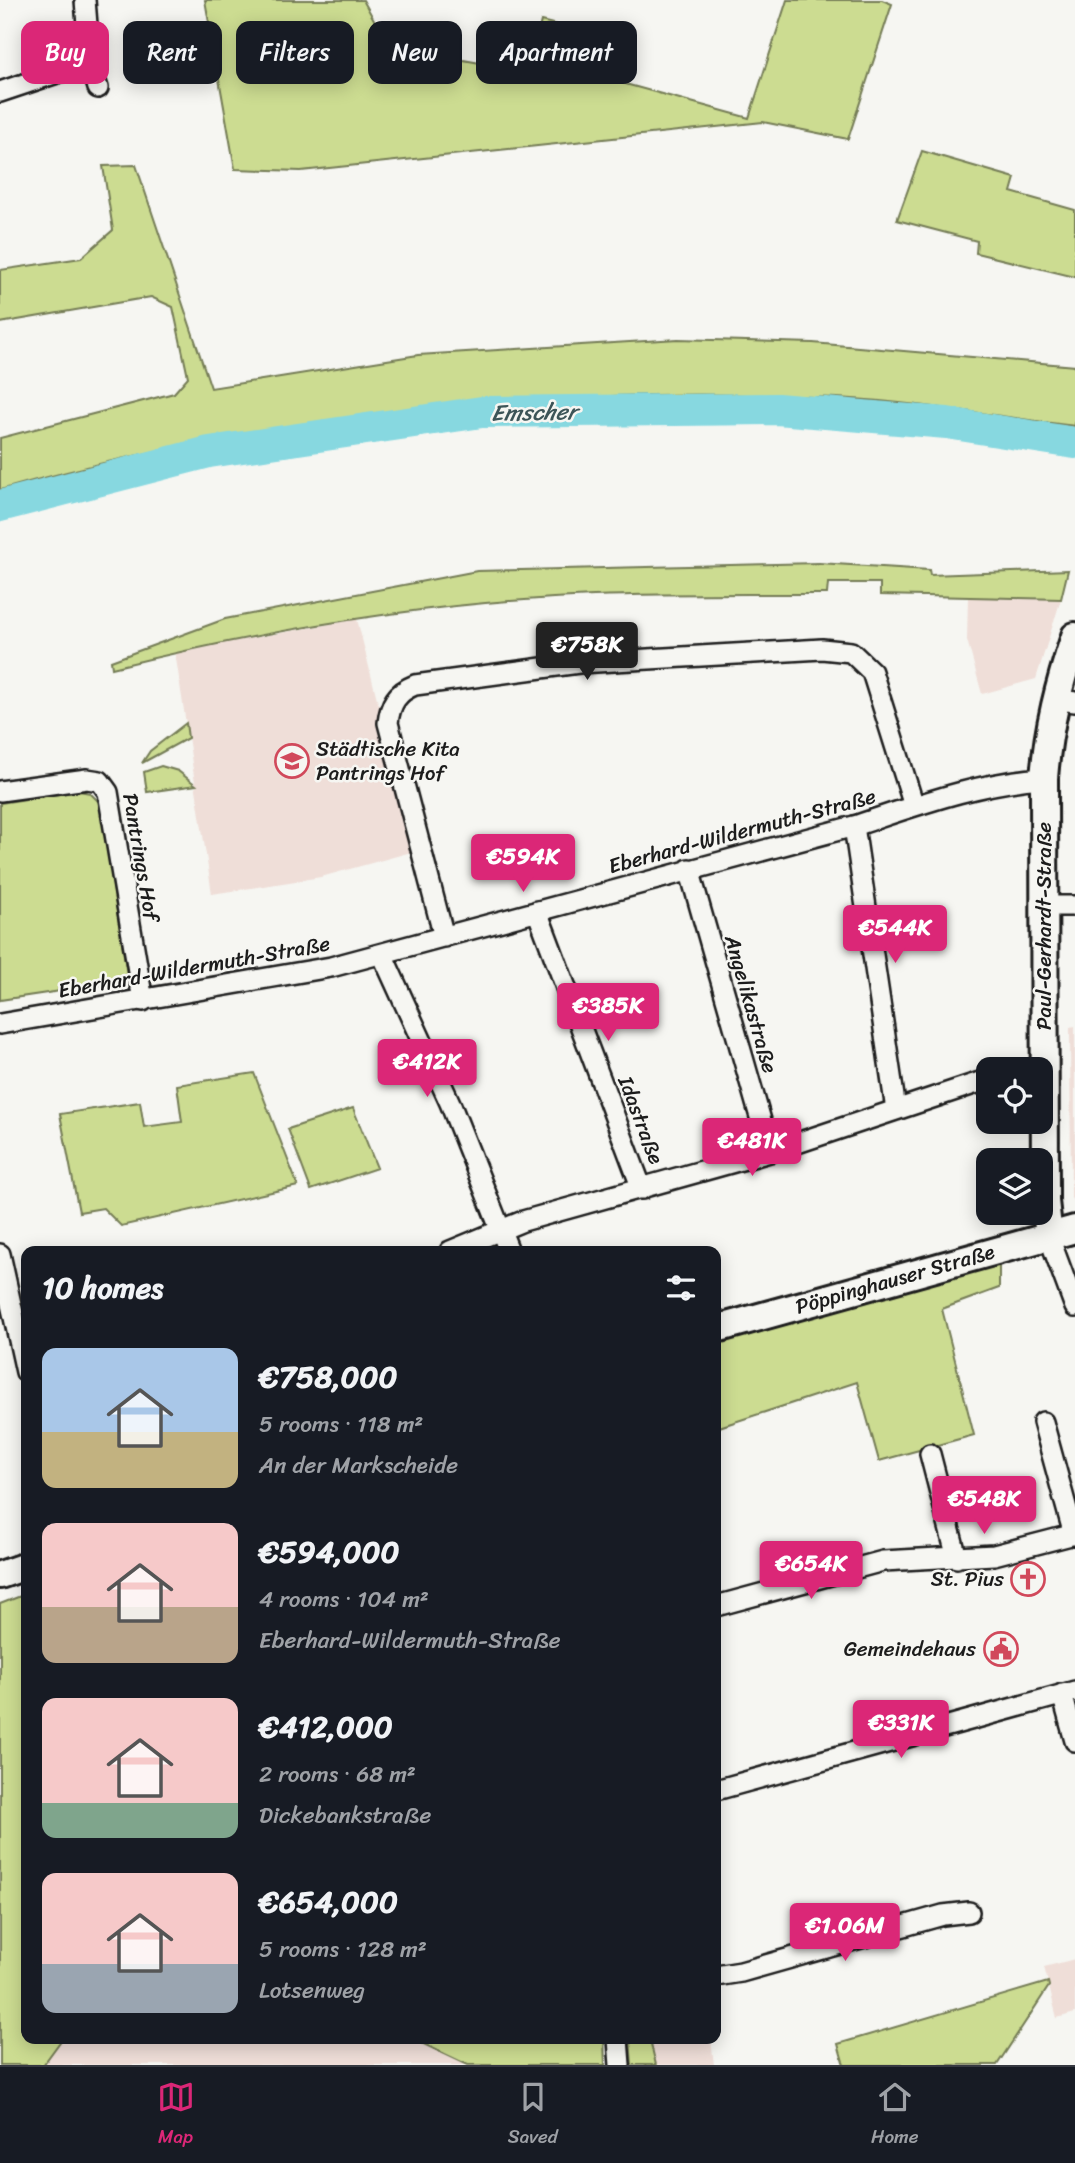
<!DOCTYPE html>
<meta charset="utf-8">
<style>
:root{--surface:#171b24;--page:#20242c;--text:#f1f3f6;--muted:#9ea1a6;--line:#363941;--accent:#db2777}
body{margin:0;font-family:Sriracha,sans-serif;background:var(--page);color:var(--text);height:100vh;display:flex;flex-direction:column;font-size:26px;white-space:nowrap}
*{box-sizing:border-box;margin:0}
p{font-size:23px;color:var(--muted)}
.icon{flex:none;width:38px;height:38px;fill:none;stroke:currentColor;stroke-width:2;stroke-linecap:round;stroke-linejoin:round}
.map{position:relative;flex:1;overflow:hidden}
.details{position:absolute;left:21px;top:1246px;width:700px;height:798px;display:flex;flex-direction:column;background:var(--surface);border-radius:14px;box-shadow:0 4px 18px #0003}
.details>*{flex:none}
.guide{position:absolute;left:21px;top:21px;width:700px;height:63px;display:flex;gap:14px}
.controls{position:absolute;left:976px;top:1057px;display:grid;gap:14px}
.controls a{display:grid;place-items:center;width:77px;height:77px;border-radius:14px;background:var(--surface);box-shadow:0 4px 18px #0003;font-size:35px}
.price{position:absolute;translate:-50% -60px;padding:0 16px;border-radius:7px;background:var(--accent);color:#fff;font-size:23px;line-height:46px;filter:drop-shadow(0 2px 4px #0008)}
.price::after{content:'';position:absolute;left:50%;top:42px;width:21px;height:16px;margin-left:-10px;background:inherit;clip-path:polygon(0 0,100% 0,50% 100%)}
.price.active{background:#222;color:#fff}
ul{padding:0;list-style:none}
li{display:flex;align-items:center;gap:21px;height:175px;padding:0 21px}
li span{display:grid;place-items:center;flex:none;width:196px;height:140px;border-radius:14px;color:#555}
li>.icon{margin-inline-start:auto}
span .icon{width:84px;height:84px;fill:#fffc;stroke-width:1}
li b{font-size:30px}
h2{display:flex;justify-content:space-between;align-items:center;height:84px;padding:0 21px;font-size:30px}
.tag{padding:0 24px;border-radius:14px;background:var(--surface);box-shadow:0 4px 18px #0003;font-size:24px;line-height:63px}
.tag.active{background:var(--accent);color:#fff}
.tabs{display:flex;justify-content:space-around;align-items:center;height:98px;border-top:2px solid var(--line);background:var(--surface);font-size:19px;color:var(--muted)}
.tabs a{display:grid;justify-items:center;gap:4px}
.tabs .active{color:var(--accent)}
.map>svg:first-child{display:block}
.built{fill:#efded8}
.green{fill:#ccdc91;stroke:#747c56;stroke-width:2}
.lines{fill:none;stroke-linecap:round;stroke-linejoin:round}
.river{stroke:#87d8e0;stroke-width:32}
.minor-casing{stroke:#1c1c1c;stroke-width:24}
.secondary-casing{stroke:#1c1c1c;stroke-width:32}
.minor{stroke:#f6f6f2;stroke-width:19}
.secondary{stroke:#f6f6f2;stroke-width:26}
.labels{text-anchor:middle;stroke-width:5;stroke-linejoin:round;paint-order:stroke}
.poi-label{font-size:21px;fill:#1c1c1c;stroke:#f6f6f2;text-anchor:end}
.street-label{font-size:21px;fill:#1c1c1c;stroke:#f6f6f2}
.water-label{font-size:23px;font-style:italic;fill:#3c5457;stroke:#f6f6f2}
</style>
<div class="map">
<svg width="1075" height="2065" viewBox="0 0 1075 2065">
<rect width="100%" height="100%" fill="#f6f6f2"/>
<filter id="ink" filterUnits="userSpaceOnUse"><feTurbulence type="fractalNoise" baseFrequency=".0143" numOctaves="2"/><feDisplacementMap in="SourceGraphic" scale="14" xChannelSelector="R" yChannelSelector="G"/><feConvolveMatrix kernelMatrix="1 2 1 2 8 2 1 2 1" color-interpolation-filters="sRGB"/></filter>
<g filter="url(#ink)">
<path class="built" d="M 968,596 L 1061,599 L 1036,679 L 982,694 L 967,640 Z
M 357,619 L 415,851 L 321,877 L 212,894 L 175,652 Z
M 1075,1026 L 1075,1202 L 1071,1198 L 1070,1027 Z
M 1075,1959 L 1075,2013 L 1057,2018 L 1044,1967 Z
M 62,2039 L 413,2039 L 468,2065 L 43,2065 Z
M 656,2039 L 711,2039 L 714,2065 L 656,2065 L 650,2044 L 656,2042 Z"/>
<path class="green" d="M 205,0 L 363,0 L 377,25 L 400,31 L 413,51 L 569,79 L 600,77 L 749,118 L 787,0 L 882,0 L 892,4 L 848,139 L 763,122 L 301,171 L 235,169 Z
M 541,21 L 573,29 L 557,49 L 538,33 Z
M 922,151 L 1015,178 L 1011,192 L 1075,210 L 1075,277 L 976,253 L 977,241 L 897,220 Z
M 136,165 L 211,388 L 418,355 L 678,339 L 813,343 L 1075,366 L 1075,426 C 996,416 916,402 837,398 C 556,384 271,413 0,490 L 0,438 L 174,393 L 188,377 L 173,307 L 151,297 L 0,323 L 0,270 L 81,258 L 113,230 L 103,166 Z
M 819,563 L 929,570 L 930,575 L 1068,570 L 1061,599 L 880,595 L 880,583 L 828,583 L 827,594 C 749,594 671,593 594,596 C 432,602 270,629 112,668 L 111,661 L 225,619 L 477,571 Z
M 186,723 L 188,738 L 142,763 L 150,751 Z
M 161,766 L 178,771 L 196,785 L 147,792 L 144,772 Z
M 79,791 L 90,793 L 100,803 L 128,981 L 0,1000 L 0,803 Z
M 254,1073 L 298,1186 L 121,1226 L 103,1208 L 79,1212 L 60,1114 L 140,1102 L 144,1127 L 182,1122 L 177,1085 Z
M 353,1108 L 377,1168 L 311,1190 L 288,1129 Z
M 999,1264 L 999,1288 L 942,1309 L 974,1435 L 879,1461 L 857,1382 L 716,1428 L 716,1342 Z
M 26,1594 L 26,2039 L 62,2039 L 43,2065 L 0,2065 L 0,1604 Z
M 1048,1982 L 1049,1986 L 997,2065 L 844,2065 L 838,2044 Z
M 413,2039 L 604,2039 L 605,2065 L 468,2065 Z
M 630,2039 L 656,2039 L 657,2042 L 651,2044 L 656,2065 L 632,2065 Z"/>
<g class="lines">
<path class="river" d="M 0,506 L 209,452 L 482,412 L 777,409 L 947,423 L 1075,443"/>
<g class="minor-casing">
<path id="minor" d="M 85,0 L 90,62 L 98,88
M 0,92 L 90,62
M 1054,699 L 1075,702
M 0,791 L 87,779 L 100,781 L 108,792 L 143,1001
M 854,826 L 896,1110
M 689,869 L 770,1152
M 1043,906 L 1075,906
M 537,911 L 642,1189
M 444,937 L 388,723 C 390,704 397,692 415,685 L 579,663 L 822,649 L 851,652 L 872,672 L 914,806
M 382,954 L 450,1103 L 509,1251
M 0,1024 L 331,967 L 854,826 C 915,806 979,782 1044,778
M 1049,1237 L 1075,1307
M 450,1251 L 523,1221 L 770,1152 L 989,1079
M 0,1254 L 26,1372
M 1043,1422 L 1074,1535
M 930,1454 L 957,1558
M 716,1606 L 883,1561 L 994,1555 L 1075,1534
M 1062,1694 L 1075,1741
M 716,1790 L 1075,1691
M 716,1976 L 741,1972 L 943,1915 L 969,1912
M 618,2039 L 620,2065"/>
</g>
<g class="secondary-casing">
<path id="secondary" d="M 1049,1237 L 1045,1201 L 1044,778 C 1048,727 1059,684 1075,636
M 716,1329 L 1075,1229
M 0,1575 L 26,1566"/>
</g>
<use href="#minor" class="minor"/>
<use href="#secondary" class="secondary"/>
</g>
</g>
<defs>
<g id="school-ring" transform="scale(1.75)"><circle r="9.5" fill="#f6f6f2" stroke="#d1495b" stroke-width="1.5"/><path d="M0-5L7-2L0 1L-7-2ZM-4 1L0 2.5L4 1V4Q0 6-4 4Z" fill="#d1495b"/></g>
<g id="church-ring" transform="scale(1.75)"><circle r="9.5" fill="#f6f6f2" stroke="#d1495b" stroke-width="1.5"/><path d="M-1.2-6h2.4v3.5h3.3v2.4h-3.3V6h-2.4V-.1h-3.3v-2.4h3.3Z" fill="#d1495b"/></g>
<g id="civic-ring" transform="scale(1.75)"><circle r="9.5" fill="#f6f6f2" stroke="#d1495b" stroke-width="1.5"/><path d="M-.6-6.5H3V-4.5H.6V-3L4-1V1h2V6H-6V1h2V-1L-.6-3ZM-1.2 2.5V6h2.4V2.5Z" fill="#d1495b"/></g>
</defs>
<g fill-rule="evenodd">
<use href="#school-ring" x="292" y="761"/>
<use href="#church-ring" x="1028" y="1579"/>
<use href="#civic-ring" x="1001" y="1649"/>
</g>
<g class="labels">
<g class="poi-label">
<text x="316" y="756" text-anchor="start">Städtische Kita<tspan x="316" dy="24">Pantrings Hof</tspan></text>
<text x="1004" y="1586">St. Pius</text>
<text x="976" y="1656">Gemeindehaus</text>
</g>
<g class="street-label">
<text transform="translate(742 831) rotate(-15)" y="7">Eberhard-Wildermuth-Straße</text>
<text transform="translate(141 857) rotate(80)" y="7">Pantrings Hof</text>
<text transform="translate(1044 926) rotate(-90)" y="7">Paul-Gerhardt-Straße</text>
<text transform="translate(194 967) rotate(-10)" y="7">Eberhard-Wildermuth-Straße</text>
<text transform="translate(751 1004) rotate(74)" y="7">Angelikastraße</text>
<text transform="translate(641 1120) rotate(69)" y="7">Idastraße</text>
<text transform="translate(895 1279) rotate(-16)" y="7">Pöppinghauser Straße</text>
</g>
<g class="water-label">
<text transform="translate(534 412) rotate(-1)" y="8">Emscher</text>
</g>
</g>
</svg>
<div class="controls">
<a><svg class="icon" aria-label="locate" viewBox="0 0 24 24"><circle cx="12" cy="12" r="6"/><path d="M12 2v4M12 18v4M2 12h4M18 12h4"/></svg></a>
<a><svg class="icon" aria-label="layers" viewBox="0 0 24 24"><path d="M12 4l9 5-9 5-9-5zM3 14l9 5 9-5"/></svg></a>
</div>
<b class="price active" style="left:587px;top:682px">€758K</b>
<b class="price" style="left:523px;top:894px">€594K</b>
<b class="price" style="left:895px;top:965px">€544K</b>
<b class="price" style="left:608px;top:1043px">€385K</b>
<b class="price" style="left:427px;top:1099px">€412K</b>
<b class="price" style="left:752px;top:1178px">€481K</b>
<b class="price" style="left:984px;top:1536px">€548K</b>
<b class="price" style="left:811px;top:1601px">€654K</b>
<b class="price" style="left:901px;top:1760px">€331K</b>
<b class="price" style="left:845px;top:1963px">€1.06M</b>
<div class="guide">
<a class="tag active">Buy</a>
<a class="tag">Rent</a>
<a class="tag">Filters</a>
<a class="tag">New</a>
<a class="tag">Apartment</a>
</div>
<section class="details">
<h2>10 homes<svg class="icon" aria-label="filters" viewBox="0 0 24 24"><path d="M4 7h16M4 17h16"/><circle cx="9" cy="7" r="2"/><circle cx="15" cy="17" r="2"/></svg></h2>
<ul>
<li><span style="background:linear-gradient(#a9c7e8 60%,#c2b280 0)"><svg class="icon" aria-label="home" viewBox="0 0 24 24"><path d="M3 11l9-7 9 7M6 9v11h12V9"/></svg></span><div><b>€758,000</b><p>5 rooms · 118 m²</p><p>An der Markscheide</p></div></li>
<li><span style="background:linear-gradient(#f6c9c9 60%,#b9a48a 0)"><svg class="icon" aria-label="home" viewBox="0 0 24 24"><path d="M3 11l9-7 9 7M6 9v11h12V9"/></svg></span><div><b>€594,000</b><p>4 rooms · 104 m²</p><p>Eberhard-Wildermuth-Straße</p></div></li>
<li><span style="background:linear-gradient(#f6c9c9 75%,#7fa58c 0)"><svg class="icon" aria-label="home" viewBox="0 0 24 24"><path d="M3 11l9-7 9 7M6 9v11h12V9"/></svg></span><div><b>€412,000</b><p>2 rooms · 68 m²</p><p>Dickebankstraße</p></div></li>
<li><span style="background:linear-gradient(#f6c9c9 65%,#9aa5b1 0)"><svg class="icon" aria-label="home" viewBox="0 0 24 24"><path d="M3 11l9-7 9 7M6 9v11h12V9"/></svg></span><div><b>€654,000</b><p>5 rooms · 128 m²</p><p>Lotsenweg</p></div></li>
</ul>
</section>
</div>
<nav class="tabs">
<a class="active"><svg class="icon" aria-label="map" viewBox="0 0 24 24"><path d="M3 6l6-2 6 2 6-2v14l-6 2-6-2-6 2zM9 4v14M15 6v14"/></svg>Map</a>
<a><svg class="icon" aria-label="saved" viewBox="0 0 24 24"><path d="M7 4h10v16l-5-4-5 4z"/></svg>Saved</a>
<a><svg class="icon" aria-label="home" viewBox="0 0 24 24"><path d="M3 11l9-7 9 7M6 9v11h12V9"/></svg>Home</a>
</nav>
